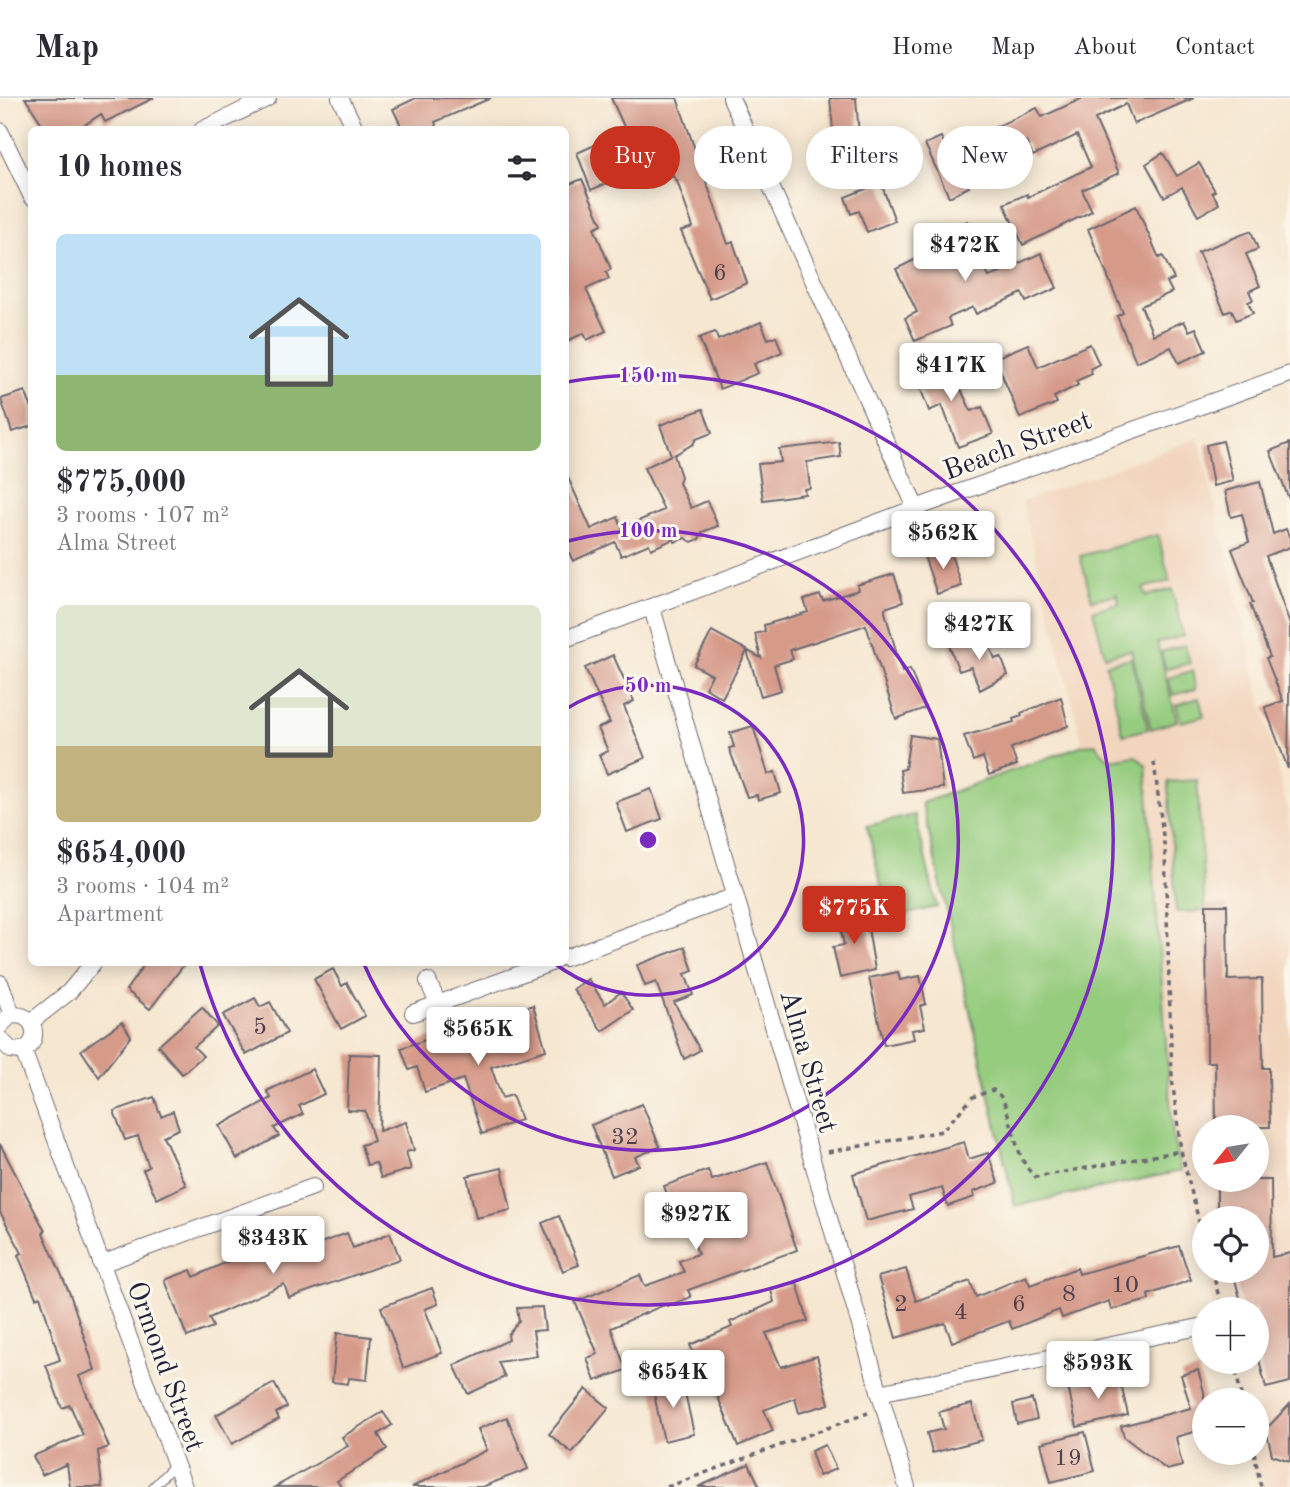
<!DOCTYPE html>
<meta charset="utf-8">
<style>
:root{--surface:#fff;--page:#f7f7f7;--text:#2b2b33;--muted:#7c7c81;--line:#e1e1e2;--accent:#c8321e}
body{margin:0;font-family:"Old Standard TT",serif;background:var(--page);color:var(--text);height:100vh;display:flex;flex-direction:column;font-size:26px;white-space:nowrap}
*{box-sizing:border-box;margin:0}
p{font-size:23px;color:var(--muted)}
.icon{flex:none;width:38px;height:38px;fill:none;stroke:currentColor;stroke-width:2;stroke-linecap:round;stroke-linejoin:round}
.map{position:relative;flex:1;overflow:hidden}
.panel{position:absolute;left:28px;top:28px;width:541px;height:840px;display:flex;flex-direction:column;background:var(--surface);border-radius:10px;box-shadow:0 4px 18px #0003}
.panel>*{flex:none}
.top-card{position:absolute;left:590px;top:28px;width:595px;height:63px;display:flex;gap:14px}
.needle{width:46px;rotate:240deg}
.controls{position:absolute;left:1192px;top:1017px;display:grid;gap:14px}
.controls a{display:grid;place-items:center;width:77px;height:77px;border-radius:50%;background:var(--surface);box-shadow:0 4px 18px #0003;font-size:35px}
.price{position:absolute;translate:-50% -60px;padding:0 16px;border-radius:7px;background:#fff;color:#222;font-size:23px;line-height:46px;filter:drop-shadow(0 2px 4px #0008)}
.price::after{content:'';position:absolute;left:50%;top:42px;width:21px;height:16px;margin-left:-10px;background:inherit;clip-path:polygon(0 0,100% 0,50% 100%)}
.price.active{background:var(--accent);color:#fff}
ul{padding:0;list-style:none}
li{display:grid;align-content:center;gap:14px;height:371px;padding:0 28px}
li span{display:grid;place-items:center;height:217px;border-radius:10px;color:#555}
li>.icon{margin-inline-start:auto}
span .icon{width:126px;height:126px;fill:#fffc;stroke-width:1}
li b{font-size:30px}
h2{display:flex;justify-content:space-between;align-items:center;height:84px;padding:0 28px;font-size:30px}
.chip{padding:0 24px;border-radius:32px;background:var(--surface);box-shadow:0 4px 18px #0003;font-size:24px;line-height:63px}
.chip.active{background:var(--accent);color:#fff}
header{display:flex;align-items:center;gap:42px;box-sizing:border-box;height:98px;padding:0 35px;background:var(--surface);border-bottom:2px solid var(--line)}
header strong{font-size:33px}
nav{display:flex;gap:38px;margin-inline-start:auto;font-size:24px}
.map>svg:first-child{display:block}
.built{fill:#f2d5bd;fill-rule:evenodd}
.green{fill:#95cc7e;stroke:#5c775c;stroke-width:2}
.building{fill:#d69a89}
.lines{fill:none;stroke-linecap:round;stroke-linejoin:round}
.lane-casing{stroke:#6c6770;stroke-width:10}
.street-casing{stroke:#6c6770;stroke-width:18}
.path{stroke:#6c6770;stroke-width:3.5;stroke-dasharray:5 5;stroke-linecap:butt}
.lane{stroke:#fff;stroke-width:8}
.street{stroke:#fff;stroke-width:16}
.ring{fill:none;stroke:#7b2cbf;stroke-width:3.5}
.labels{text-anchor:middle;stroke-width:6;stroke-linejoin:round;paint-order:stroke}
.number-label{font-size:24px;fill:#4f404e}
.street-label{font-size:28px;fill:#22223b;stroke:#fbf7ec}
.centre{fill:#7b2cbf;stroke:#fbf7ec;stroke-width:3.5}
.ring-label{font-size:21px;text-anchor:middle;font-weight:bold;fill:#7b2cbf;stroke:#fbf7ec;stroke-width:6;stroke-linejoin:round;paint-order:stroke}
</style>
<header>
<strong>Map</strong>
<nav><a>Home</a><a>Map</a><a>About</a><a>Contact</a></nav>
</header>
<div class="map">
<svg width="1290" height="1389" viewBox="0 0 1290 1389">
<rect width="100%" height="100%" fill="#fbf7ec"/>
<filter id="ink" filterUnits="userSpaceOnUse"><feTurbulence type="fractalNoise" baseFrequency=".0143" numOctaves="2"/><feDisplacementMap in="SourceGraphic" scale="14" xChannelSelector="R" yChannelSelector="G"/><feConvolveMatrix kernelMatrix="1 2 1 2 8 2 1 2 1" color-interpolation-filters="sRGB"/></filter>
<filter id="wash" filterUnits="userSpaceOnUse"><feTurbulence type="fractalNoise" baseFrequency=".00686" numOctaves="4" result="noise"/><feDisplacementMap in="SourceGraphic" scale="28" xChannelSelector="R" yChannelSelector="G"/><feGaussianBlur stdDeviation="1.57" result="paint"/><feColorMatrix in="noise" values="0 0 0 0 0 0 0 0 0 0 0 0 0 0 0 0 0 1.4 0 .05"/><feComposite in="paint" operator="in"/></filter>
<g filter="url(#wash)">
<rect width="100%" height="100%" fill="#f6e7d1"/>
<path class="built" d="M 1199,340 L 1290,724 L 1290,1389 L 1257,1389 L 1248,1355 L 1256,1354 L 1256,1302 L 1236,1302 L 1226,1264 L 1256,1264 L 1256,1211 L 1214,1211 L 1205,1173 L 1256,1172 L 1256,1120 L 1204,1120 L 1204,1170 L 1181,1074 L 1015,1108 L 922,705 L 1083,647 L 1022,404 ZM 1204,1029 L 1256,1029 L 1256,1082 L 1204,1082 Z"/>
<path class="green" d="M 1158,437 L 1170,483 L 1143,490 L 1146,498 L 1172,491 L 1183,538 L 1157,545 L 1177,623 L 1151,631 L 1131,552 L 1105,558 L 1093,512 L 1119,505 L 1117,496 L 1092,502 L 1080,458 Z
M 1185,547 L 1190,565 L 1166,571 L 1161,554 Z
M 1131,560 L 1148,631 L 1123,637 L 1106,566 Z
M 1192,573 L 1196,591 L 1173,597 L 1168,580 Z
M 1199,600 L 1204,618 L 1181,624 L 1176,607 Z
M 1095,646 L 1109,662 L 1136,658 L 1146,667 L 1173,1041 L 1181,1073 L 1015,1108 L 922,705 L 1083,647 Z
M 1197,682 L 1205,813 L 1176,814 L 1168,684 Z
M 915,717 L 937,809 L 889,820 L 867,728 Z"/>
<g id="blocks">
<path class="building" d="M 25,0 L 154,0 L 105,24 L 101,16 L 77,32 L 46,32 Z
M 416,0 L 491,0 L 435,24 L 438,32 L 403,32 L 393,11 Z
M 611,0 L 677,0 L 728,146 L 733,144 L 747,185 L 710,201 L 681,133 L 693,129 L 677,83 L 673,78 L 667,81 L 662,69 L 649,75 L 646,69 L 591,92 L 577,55 L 597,46 L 606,67 L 636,55 Z
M 830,0 L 856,0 L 860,51 L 835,53 Z
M 1083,0 L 1194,0 L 1134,26 L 1126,6 L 1095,21 L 1119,75 L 1082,92 L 1092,113 L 1023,147 L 1004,106 L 1027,96 L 1028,99 L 1091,69 L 1077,37 L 1033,58 L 1026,44 L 962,72 L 969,89 L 949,99 L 925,46 L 941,39 L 947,51 L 1037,10 L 1042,19 Z
M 1163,55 L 1177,78 L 1199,65 L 1215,93 L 1212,94 L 1219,106 L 1198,118 L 1182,89 L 1164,99 L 1146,66 Z
M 582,81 L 602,126 L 594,130 L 611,171 L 606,174 L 609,181 L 586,191 L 606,233 L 587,242 L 584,235 L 565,244 L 565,88 Z
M 881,85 L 895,123 L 867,134 L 859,113 L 851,116 L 845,99 Z
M 1136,108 L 1159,160 L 1163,158 L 1174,181 L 1167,184 L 1172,194 L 1141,208 L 1153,237 L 1184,223 L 1189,233 L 1196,230 L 1206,253 L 1179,265 L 1171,249 L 1136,264 L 1117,218 L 1123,215 L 1088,131 Z
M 967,123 L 989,179 L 1041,155 L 1057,190 L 1026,204 L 1022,195 L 976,216 L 973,209 L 948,220 L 951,228 L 915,243 L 905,220 L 917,214 L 896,171 L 949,145 L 944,134 Z
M 1251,133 L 1258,151 L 1246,156 L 1260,188 L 1249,193 L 1253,202 L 1248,204 L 1253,215 L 1236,222 L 1232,212 L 1225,215 L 1198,154 Z
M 761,224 L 768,241 L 776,238 L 782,254 L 754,266 L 758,275 L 720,291 L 699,240 L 715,234 L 718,242 Z
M 1028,246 L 1038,269 L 1090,246 L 1099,266 L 1090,271 L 1092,276 L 1076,283 L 1078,287 L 1054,299 L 1057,305 L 1020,320 L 995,260 Z
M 931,260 L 937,273 L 950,268 L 971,313 L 982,309 L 993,336 L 958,349 L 942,307 L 929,313 L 912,268 Z
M 25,293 L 32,311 L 32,328 L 12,334 L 1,301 Z
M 703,311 L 712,335 L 696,341 L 693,346 L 674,357 L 681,379 L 679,385 L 691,410 L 707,403 L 718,428 L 702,434 L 699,441 L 692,444 L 685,440 L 675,444 L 674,441 L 651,451 L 649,446 L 621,458 L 615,444 L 573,463 L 565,446 L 565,373 L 591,431 L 618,419 L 622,430 L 664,412 L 644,370 L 671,357 L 660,327 Z
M 1223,343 L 1233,383 L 1213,388 L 1206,347 Z
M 839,344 L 841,359 L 807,364 L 810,390 L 804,391 L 805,396 L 763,402 L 758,366 L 781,364 L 779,351 Z
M 1290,345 L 1290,401 L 1289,401 L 1270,353 Z
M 1260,384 L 1273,436 L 1286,431 L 1290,440 L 1290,449 L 1266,458 L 1290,527 L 1288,671 L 1265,609 L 1283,603 L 1266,560 L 1270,559 L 1250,506 L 1253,505 L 1232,451 L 1249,444 L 1242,416 L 1231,419 L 1225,393 Z
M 949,450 L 961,488 L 937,496 L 924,458 Z
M 894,476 L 903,504 L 885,510 L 885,514 L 902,574 L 910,571 L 925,610 L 896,621 L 866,527 L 790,552 L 793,561 L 774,567 L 781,592 L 761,598 L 747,553 L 722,600 L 705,590 L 712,577 L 694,567 L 712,533 L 761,560 L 755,536 L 765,533 L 764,527 L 808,514 L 804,502 L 820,497 L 823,503 L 858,492 L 857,487 Z
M 973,538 L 977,551 L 989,546 L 995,561 L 1001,559 L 1008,577 L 980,592 L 971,569 L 959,573 L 949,547 Z
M 613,557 L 634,603 L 624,608 L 645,660 L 607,676 L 599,657 L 608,653 L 598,630 L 610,625 L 585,570 Z
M 1061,599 L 1068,628 L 1011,650 L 1017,667 L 989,677 L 983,659 L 973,663 L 964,638 L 1014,624 L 1013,621 L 1022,618 L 1021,615 Z
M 753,628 L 768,676 L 775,674 L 781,695 L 758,702 L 757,697 L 747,699 L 729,650 L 734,649 L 730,635 Z
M 910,637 L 937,641 L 943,690 L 903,695 L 900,672 L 905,671 Z
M 651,691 L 662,721 L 627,734 L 616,704 Z
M 1206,807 L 1227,807 L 1228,882 L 1262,881 L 1263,970 L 1269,970 L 1270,1029 L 1216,1029 L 1215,964 L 1207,964 Z
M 865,812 L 875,872 L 840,880 L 833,849 L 844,847 L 838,819 Z
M 685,849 L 693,873 L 685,876 L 693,897 L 674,904 L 700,952 L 684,961 L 656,884 L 645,888 L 637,867 Z
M 146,864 L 186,864 L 150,911 L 126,892 Z
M 333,871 L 342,888 L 347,885 L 365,918 L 341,931 L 314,881 Z
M 898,874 L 900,882 L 920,878 L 926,906 L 920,908 L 925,930 L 912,932 L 914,941 L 884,947 L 869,880 Z
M 588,881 L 605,906 L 621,894 L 633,912 L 602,933 L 573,891 Z
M 255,900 L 260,909 L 270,904 L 287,935 L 246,957 L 223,917 Z
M 533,907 L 546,952 L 491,969 L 502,1000 L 512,997 L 521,1022 L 482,1036 L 463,981 L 425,994 L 417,969 L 409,972 L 401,950 L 455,932 L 462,955 L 514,940 L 507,915 Z
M 202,909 L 218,928 L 194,949 L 203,958 L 182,976 L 158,948 Z
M 122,924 L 131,938 L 99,979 L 81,952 Z
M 349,956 L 381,957 L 379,1033 L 406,1024 L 414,1052 L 406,1054 L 411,1071 L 381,1080 L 376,1065 L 367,1067 L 361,1047 L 374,1043 L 365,1013 L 347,1012 Z
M 312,971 L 324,996 L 299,1008 L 303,1016 L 274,1030 L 279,1038 L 237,1061 L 219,1028 L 271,1000 L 267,993 Z
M 154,999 L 161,1018 L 173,1013 L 179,1031 L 163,1038 L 186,1087 L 157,1101 L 143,1072 L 149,1069 L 138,1038 L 125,1042 L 114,1013 Z
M 642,1006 L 660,1049 L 635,1059 L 639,1067 L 612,1078 L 591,1027 Z
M 964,1044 L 969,1061 L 988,1055 L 998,1085 L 973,1094 L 974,1099 L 948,1108 L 942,1090 L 909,1099 L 913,1111 L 866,1123 L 853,1076 Z
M 0,1046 L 45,1133 L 43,1135 L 70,1196 L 95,1272 L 79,1278 L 109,1349 L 98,1353 L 102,1389 L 70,1389 L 67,1366 L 42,1377 L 33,1358 L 83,1337 L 70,1307 L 62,1310 L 46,1267 L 60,1262 L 40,1198 L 36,1200 L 18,1157 L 22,1155 L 0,1114 Z
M 767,1064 L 797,1152 L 688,1192 L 691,1199 L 667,1208 L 666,1206 L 611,1230 L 626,1272 L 595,1283 L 587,1260 L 598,1256 L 575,1204 L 640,1177 L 645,1188 L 684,1174 L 679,1163 L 698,1156 L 681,1109 L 673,1112 L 664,1088 L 708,1072 L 712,1082 Z
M 502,1070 L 511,1112 L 476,1120 L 467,1078 Z
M 1217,1082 L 1271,1082 L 1272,1159 L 1290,1155 L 1290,1284 L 1266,1290 L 1256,1249 L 1256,1211 L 1243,1211 L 1234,1178 L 1236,1172 L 1256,1172 L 1256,1120 L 1217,1120 Z
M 559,1118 L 579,1167 L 563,1173 L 542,1125 Z
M 347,1135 L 353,1150 L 390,1135 L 400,1161 L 289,1200 L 284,1186 L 209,1220 L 213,1229 L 187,1239 L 165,1182 L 191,1172 L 194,1179 L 253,1152 L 257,1161 L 311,1141 L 313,1148 Z
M 1179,1148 L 1191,1182 L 1148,1197 L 1149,1202 L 1111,1212 L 1109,1203 L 1062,1220 L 1059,1212 L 1012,1231 L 1009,1223 L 952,1244 L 945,1225 L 896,1240 L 878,1179 L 906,1171 L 916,1203 L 970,1183 L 976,1199 L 1026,1178 L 1030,1187 L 1077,1170 L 1079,1176 Z
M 797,1185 L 808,1223 L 766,1235 L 781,1269 L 817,1258 L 829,1306 L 799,1315 L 795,1300 L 764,1312 L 773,1333 L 738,1348 L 711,1282 L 706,1284 L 690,1247 L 732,1229 L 730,1224 L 774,1204 L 771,1192 Z
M 432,1190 L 438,1206 L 425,1211 L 442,1255 L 403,1270 L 381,1209 Z
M 542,1209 L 545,1232 L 533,1233 L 537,1258 L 498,1264 L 505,1279 L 468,1296 L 454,1267 L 509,1242 L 508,1237 L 519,1223 L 517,1210 Z
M 337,1235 L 371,1239 L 367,1282 L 349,1280 L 348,1286 L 332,1284 Z
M 1198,1272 L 1204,1294 L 1204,1340 L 1199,1340 L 1197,1333 L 1176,1339 L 1182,1368 L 1167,1372 L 1124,1339 L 1121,1328 L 1191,1310 L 1181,1277 Z
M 1119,1277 L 1128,1317 L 1077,1329 L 1068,1289 Z
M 682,1281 L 694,1336 L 664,1343 L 652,1287 Z
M 274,1285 L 287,1309 L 276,1315 L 279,1321 L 232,1346 L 216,1317 Z
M 586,1291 L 609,1310 L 572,1355 L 549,1336 Z
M 1032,1301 L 1037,1321 L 1017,1326 L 1013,1306 Z
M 972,1306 L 982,1342 L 932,1355 L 927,1335 L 944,1331 L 939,1314 Z
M 1290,1306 L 1290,1363 L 1272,1357 L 1266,1331 Z
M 383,1314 L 392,1327 L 378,1336 L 387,1351 L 337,1383 L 341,1389 L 275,1389 L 348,1348 L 342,1339 Z
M 507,1319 L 528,1371 L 482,1389 L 412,1389 L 487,1352 L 478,1331 Z
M 1085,1334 L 1095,1373 L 1051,1384 L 1041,1345 Z
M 825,1347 L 836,1371 L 819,1378 L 811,1353 Z
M 749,1366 L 760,1389 L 698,1389 Z"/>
</g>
</g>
<g filter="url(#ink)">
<use href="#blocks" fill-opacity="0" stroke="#6c6770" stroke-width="2"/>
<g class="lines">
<g class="lane-casing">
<path id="lane" d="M 153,1389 L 175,1366"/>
</g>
<g class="street-casing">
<path id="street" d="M 340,0 L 356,32
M 731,0 L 916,410
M 202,32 L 268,0
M 0,33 L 32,99
M 652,510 L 907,1389
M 565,541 L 916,410 L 1290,276
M 565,860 L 735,798
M 428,883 L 438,906
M 0,885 L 12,917
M 413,915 L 553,864
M 32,923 L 69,894 L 94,864
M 0,928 L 10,918 C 41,911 43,958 11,952 L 0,941
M 23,952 L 184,1389
M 101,1166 L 313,1089
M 879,1295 L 1204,1228"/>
</g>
<path class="path" d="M 1154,664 L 1165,754 L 1172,980 L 1181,1053
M 828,1054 L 942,1033 L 973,999 L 993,992 C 1013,999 1010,1060 1036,1079 L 1181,1053 L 1204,1143
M 1212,1172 L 1222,1211
M 1234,1264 L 1242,1302
M 1254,1354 L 1261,1389
M 667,1389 L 868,1315"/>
<use href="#lane" class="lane"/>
<use href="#street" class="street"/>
</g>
</g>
<g class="ring">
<path d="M566 611A155 155 0 1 1 554 865"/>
<path d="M568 443A310 310 0 1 1 364 866"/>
<path d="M567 284A465 465 0 1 1 200 866"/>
</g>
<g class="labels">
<g class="number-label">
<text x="720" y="182">6</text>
<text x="260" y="936">5</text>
<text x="625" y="1046">32</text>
<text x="1125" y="1194">10</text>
<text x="1069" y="1203">8</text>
<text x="901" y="1213">2</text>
<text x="1019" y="1213">6</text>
<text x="961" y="1221">4</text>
<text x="1068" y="1367">19</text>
</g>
<g class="street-label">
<text transform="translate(1017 346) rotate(-20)" y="10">Beach Street</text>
<text transform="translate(810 963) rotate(74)" y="10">Alma Street</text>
<text transform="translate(167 1268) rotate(70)" y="10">Ormond Street</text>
</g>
</g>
<circle cx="648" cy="742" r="10" class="centre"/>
<g class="ring-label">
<text x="648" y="284">150 m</text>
<text x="648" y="439">100 m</text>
<text x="648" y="594">50 m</text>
</g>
</svg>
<div class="controls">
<a><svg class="needle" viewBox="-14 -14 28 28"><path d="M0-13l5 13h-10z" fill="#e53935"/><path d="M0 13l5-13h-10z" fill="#7c7c81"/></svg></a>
<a><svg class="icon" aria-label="locate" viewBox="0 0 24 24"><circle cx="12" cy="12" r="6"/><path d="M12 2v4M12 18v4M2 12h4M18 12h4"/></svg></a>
<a>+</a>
<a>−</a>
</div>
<b class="price" style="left:965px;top:185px">$472K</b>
<b class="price" style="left:951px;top:305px">$417K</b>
<b class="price" style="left:943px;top:473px">$562K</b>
<b class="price" style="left:979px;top:564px">$427K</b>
<b class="price active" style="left:854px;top:848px">$775K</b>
<b class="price" style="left:478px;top:969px">$565K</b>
<b class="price" style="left:696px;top:1154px">$927K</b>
<b class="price" style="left:273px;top:1178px">$343K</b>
<b class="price" style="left:1098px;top:1303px">$593K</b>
<b class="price" style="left:673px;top:1312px">$654K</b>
<div class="top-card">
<a class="chip active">Buy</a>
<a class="chip">Rent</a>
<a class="chip">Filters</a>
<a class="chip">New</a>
</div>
<section class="panel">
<h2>10 homes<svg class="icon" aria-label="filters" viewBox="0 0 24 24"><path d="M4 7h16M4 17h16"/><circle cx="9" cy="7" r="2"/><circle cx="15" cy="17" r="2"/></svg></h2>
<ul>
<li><span style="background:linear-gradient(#bfe0f5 65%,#8fb573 0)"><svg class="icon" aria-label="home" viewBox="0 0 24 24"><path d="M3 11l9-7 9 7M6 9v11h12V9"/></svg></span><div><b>$775,000</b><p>3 rooms · 107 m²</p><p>Alma Street</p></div></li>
<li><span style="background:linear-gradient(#dfe7d0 65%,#c2b280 0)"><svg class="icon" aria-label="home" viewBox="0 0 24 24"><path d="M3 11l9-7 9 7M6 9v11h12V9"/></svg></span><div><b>$654,000</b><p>3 rooms · 104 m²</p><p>Apartment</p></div></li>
</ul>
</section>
</div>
